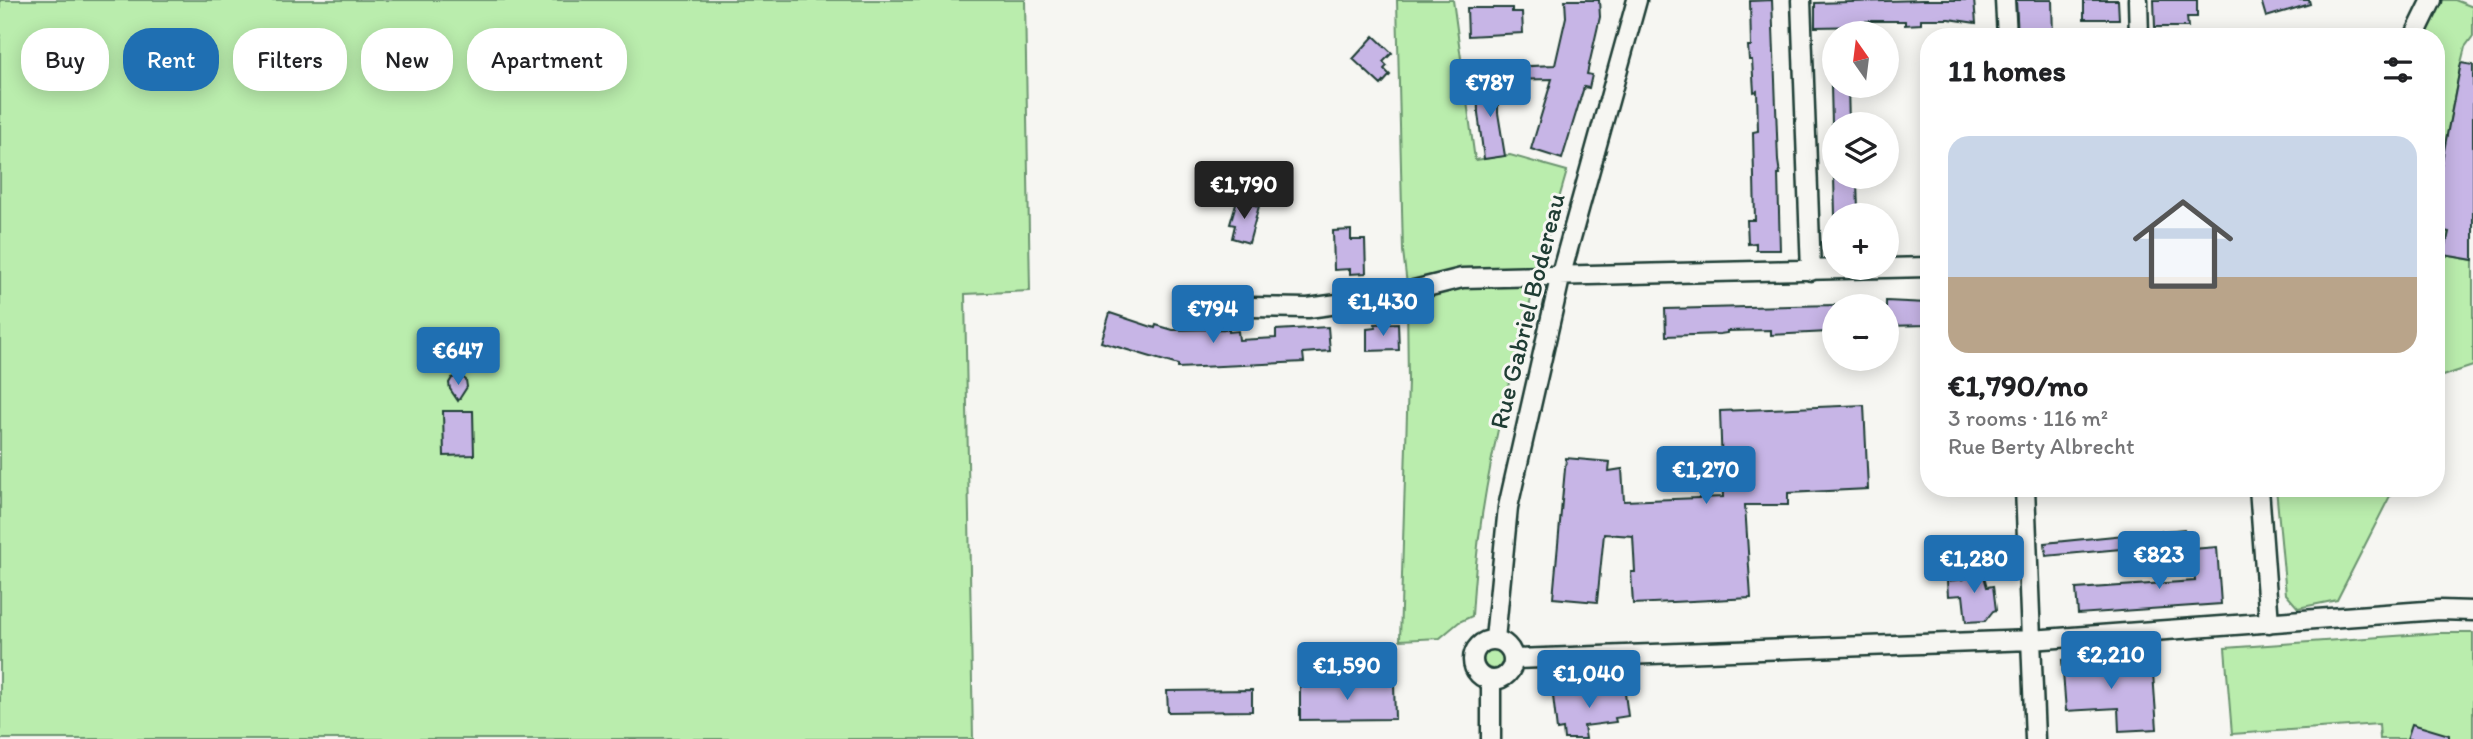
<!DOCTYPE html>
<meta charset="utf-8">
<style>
:root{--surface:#fff;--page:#f2f2f2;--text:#202124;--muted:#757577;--accent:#1f6fb2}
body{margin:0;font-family:Itim,sans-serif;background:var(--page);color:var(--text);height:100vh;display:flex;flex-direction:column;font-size:26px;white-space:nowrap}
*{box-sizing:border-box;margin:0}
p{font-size:23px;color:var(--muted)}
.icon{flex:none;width:38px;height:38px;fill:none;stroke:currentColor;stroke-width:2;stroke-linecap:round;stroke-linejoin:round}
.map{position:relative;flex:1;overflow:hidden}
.sheet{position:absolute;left:1920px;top:28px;width:525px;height:469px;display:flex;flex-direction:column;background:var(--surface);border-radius:28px;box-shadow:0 4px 18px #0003}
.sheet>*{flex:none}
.hud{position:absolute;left:21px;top:28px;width:665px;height:63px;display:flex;gap:14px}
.needle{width:46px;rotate:346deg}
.tools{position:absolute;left:1822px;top:21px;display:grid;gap:14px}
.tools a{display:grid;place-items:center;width:77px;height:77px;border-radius:50%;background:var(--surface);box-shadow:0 4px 18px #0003;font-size:35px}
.price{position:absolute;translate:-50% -60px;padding:0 16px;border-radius:7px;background:var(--accent);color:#fff;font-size:23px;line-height:46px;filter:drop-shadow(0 2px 4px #0008)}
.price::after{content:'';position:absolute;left:50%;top:42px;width:21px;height:16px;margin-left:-10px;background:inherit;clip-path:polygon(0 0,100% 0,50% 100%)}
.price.active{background:#222;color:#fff}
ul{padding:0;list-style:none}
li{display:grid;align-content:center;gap:14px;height:371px;padding:0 28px}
li span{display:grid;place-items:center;height:217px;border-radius:21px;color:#555}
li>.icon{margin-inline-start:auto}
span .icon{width:126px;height:126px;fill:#fffc;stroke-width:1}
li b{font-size:30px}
h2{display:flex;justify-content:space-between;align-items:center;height:84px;padding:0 28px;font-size:30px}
.pill{padding:0 24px;border-radius:28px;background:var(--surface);box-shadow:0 4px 18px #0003;font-size:24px;line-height:63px}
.pill.active{background:var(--accent);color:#fff}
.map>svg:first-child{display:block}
.green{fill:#baedad;stroke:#6c9570;stroke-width:2}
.building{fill:#c7b5e6;stroke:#1f3d34;stroke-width:2}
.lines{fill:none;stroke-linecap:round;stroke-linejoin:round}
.minor-casing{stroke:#1f3d34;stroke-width:23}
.minor{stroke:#f6f6f2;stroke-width:18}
.labels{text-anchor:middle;stroke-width:6;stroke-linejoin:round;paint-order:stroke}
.street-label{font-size:26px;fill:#1f3d34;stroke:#f6f6f2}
</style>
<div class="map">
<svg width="2473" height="739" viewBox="0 0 2473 739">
<rect width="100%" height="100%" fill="#f6f6f2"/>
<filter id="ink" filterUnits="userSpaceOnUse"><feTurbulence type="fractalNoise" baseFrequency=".0143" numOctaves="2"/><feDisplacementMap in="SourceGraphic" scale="14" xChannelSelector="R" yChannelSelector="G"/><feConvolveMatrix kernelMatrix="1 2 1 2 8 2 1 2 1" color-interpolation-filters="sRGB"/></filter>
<g filter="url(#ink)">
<path class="green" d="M 0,0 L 1025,0 L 1030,291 L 965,294 L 973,739 L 0,739 Z
M 1397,0 L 1453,0 L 1475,160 L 1510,155 L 1567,171 L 1539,268 L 1407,285 L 1403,251 Z
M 2442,0 L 2455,0 L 2473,7 L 2473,36 L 2465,47 L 2461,63 L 2441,166 L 2436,165 L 2436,37 L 2424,37 Z
M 2436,229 L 2449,231 L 2444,255 L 2473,260 L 2473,366 L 2436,378 Z
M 1536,280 C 1515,358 1494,435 1482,515 C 1477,548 1474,582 1472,616 L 1459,622 L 1440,638 L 1400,640 L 1408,381 L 1407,299 L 1456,286 Z
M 2276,488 L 2394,488 L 2337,600 L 2298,608 L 2286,594 Z
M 2437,633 L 2473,633 L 2473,739 L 2380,739 L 2379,724 L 2232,734 L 2225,648 Z
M1483 659a10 10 0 1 1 20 0a10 10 0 1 1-20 0Z"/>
<path class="building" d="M 1565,0 L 1599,0 L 1600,17 L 1587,74 L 1592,75 L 1589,88 L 1584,87 L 1562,159 L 1531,149 L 1552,79 L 1508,80 L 1507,67 L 1555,65 L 1566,17 Z
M 1772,0 L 1778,161 L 1780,174 L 1778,174 L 1780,250 L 1756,250 L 1756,243 L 1748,244 L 1747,220 L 1755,220 L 1753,132 L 1758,131 L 1757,91 L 1754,92 L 1752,60 L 1749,60 L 1748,46 L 1751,46 L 1750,1 Z
M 1922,0 L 1974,0 L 1976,23 L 1949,19 L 1921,19 L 1921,24 L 1905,25 L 1905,21 L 1866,21 L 1867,26 L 1815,27 L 1815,3 Z
M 2016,0 L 2052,0 L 2053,37 L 2018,37 Z
M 2084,0 L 2118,0 L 2119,19 L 2084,19 Z
M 2154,0 L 2197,0 L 2197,17 L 2187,17 L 2188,27 L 2155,27 Z
M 2261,0 L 2309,0 L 2310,4 L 2266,17 Z
M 1467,8 L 1512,8 L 1512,12 L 1522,12 L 1523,33 L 1468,36 Z
M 1374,36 L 1392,53 L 1383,62 L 1387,66 L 1384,69 L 1390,75 L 1381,85 L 1353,59 Z
M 2461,63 L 2473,65 L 2473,260 L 2444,255 L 2449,232 L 2436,229 L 2436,165 L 2441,166 Z
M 1477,80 L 1498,80 L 1498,113 L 1505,156 L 1484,159 L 1478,113 Z
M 1831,86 L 1848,86 L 1849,124 L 1832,124 Z
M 1834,177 L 1854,177 L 1854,183 L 1857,183 L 1858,209 L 1856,209 L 1856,215 L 1835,215 Z
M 1237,200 L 1259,206 L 1249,243 L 1232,238 L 1235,225 L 1230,224 Z
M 1351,230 L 1351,240 L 1365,240 L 1366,273 L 1350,274 L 1350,269 L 1334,270 L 1333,231 Z
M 1886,301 L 1927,303 L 1928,325 L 1886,326 Z
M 1834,305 L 1834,324 L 1828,324 L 1828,332 L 1771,335 L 1771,330 L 1727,331 L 1727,333 L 1720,334 L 1666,336 L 1665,309 Z
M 1110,313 L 1155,328 L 1156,325 L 1173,330 L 1229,329 L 1229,332 L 1238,331 L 1239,340 L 1276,338 L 1276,330 L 1328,327 L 1330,351 L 1303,353 L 1304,362 L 1178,368 L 1178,365 L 1101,342 Z
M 1398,323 L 1399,350 L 1367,351 L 1367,329 L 1376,328 L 1375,324 Z
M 461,376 L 466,380 L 467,387 L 458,401 L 450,389 L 449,383 L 452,378 Z
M 1864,405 L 1868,489 L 1788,493 L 1788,505 L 1745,505 L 1751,598 L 1633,604 L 1631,572 L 1635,572 L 1633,536 L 1604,534 L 1597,602 L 1553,598 L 1566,458 L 1610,462 L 1609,471 L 1622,469 L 1624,501 L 1723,497 L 1720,411 Z
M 443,411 L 473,411 L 474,455 L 444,456 Z
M 2184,529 L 2185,543 L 2046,556 L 2045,543 Z
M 2217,547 L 2221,604 L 2078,614 L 2076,589 L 2195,581 L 2192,549 Z
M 1982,569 L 1987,587 L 1993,586 L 1996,610 L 1993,611 L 1985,621 L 1966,622 L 1963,595 L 1948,596 L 1947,581 L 1964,579 L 1964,571 Z
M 2121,655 L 2122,675 L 2153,673 L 2157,729 L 2119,731 L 2118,708 L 2066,711 L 2062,660 Z
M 1394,683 L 1395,719 L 1300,720 L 1300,685 Z
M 1624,686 L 1628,716 L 1615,718 L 1616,722 L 1584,726 L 1586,739 L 1564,739 L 1563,729 L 1557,730 L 1553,696 Z
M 1252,690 L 1252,711 L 1168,712 L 1167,691 Z
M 2412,724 L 2449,735 L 2449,739 L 2407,739 Z"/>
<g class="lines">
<g class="minor-casing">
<path id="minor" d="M 1801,0 L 1811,271
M 2005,0 L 2007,37
M 2138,0 L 2139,37
M 2414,37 L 2432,0
M 1187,306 L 1308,308 L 1382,298 L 1462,278 L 1928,267
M 2025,488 L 2035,739
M 2259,488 L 2269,623
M 1495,639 L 1508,507 L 1561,274 L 1637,0
M1473 660a20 20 0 1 1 40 0a20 20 0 1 1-40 0Z
M 1514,659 L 2031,640 L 2439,610 L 2473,611
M 1491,739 L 1491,680"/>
</g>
<use href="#minor" class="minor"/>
</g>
</g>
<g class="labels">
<g class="street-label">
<text transform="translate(1527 311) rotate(-76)" y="9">Rue Gabriel Bodereau</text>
</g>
</g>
</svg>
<div class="tools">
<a><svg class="needle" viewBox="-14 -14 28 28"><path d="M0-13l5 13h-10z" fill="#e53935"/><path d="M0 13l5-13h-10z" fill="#757577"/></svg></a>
<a><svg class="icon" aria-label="layers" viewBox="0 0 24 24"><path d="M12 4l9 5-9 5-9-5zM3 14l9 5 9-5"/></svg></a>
<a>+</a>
<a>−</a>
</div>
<b class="price" style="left:1490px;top:119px">€787</b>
<b class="price active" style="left:1244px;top:221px">€1,790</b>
<b class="price" style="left:1383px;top:338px">€1,430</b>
<b class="price" style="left:1213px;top:345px">€794</b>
<b class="price" style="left:458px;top:387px">€647</b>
<b class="price" style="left:1706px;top:506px">€1,270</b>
<b class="price" style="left:2159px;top:591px">€823</b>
<b class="price" style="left:1974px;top:595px">€1,280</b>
<b class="price" style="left:2111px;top:691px">€2,210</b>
<b class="price" style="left:1347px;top:702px">€1,590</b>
<b class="price" style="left:1589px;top:710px">€1,040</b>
<div class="hud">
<a class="pill">Buy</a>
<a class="pill active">Rent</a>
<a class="pill">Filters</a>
<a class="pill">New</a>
<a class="pill">Apartment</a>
</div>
<section class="sheet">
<h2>11 homes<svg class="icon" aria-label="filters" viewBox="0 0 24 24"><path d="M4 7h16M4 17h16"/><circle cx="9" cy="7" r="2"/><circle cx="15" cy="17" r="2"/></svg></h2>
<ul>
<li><span style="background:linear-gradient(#c9d6e8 65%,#b9a48a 0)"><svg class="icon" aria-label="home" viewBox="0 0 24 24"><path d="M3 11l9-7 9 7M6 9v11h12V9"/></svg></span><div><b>€1,790/mo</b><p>3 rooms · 116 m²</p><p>Rue Berty Albrecht</p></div></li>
</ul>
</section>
</div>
